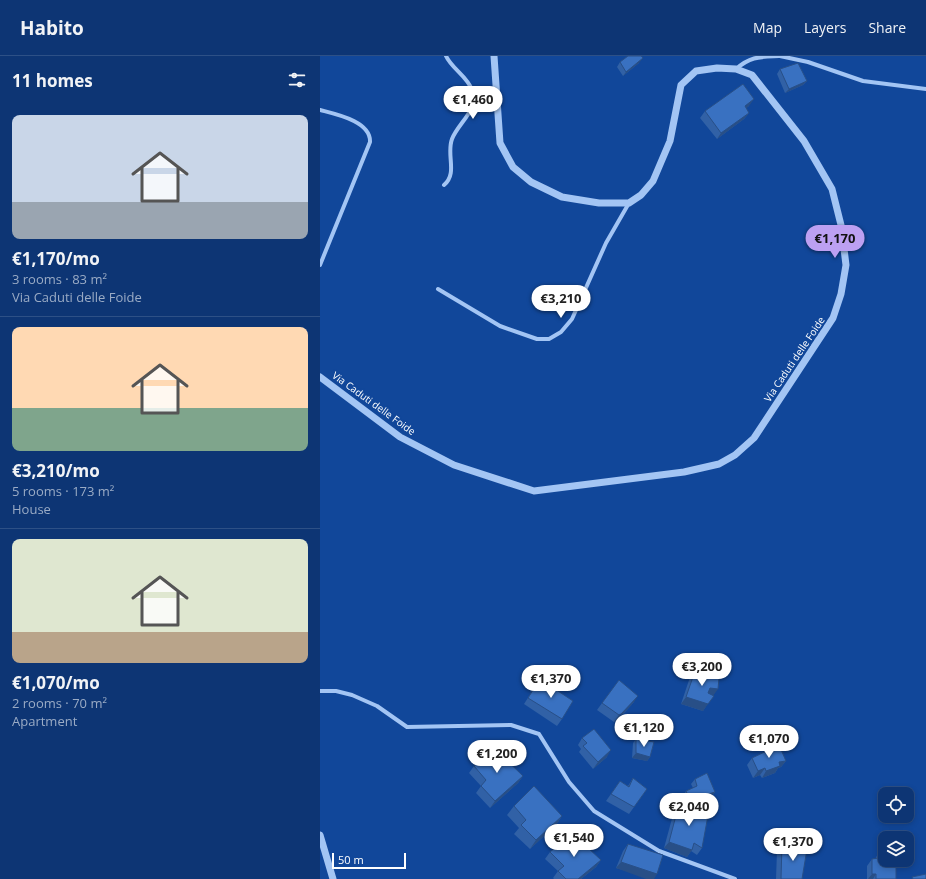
<!DOCTYPE html>
<meta charset="utf-8">
<style>
:root{--surface:#0d3574;--page:#1b407c;--text:#f1f3f6;--muted:#9aabc5;--line:#2d5086;--accent:#bca0f2}
body{margin:0;font-family:"Open Sans",sans-serif;background:var(--page);color:var(--text);height:100vh;display:flex;flex-direction:column;font-size:15px;white-space:nowrap}
*{box-sizing:border-box;margin:0}
p{font-size:13px;color:var(--muted)}
.icon{flex:none;width:22px;height:22px;fill:none;stroke:currentColor;stroke-width:2;stroke-linecap:round;stroke-linejoin:round}
.map{position:relative;flex:1;overflow:hidden}
.details{display:flex;flex-direction:column;background:var(--surface);width:320px}
.details>*{flex:none}
.fabs{position:absolute;left:558px;top:731px;display:grid;gap:8px}
.fabs a{display:grid;place-items:center;width:36px;height:36px;border-radius:8px;background:var(--surface);box-shadow:0 2px 6px #0003,0 0 0 1px var(--line);font-size:20px}
.scale{position:absolute;left:12px;bottom:10px;width:74px;box-sizing:border-box;padding-left:4px;border:2px solid #fff;border-top:0;font-size:11px;line-height:14px;white-space:nowrap;color:#fff;-webkit-text-stroke:3px #11479a;paint-order:stroke}
.price{position:absolute;translate:-50% -34px;padding:0 9px;border-radius:14px;background:#fff;color:#222;font-size:13px;line-height:26px;filter:drop-shadow(0 1px 2px #0008)}
.price::after{content:'';position:absolute;left:50%;top:24px;width:12px;height:9px;margin-left:-6px;background:inherit;clip-path:polygon(0 0,100% 0,50% 100%)}
.price.on{background:var(--accent);color:#111}
ul{padding:0;list-style:none}
li{display:grid;align-content:center;gap:8px;height:212px;padding:0 12px}
li+li{border-top:1px solid var(--line)}
li span{display:grid;place-items:center;height:124px;border-radius:8px;color:#555}
li>.icon{margin-inline-start:auto}
span .icon{width:72px;height:72px;fill:#fffc;stroke-width:1}
li b{font-size:17px}
h2{display:flex;justify-content:space-between;align-items:center;height:48px;padding:0 12px;font-size:17px}
header{display:flex;align-items:center;gap:24px;box-sizing:border-box;height:56px;padding:0 20px;background:var(--surface);border-bottom:1px solid var(--line)}
header strong{font-size:19px}
nav{display:flex;gap:22px;margin-inline-start:auto;font-size:14px}
main{display:flex;flex:1;min-height:0}
.map>svg:first-child{display:block}
.lines{fill:none;stroke-linecap:round;stroke-linejoin:round}
.minor{stroke:#a3c5f4;stroke-width:4}
.tertiary{stroke:#a3c5f4;stroke-width:7}
.wall{fill:#3161a6}
.shaded-wall{fill:#284f87}
.building{fill:#3971c1;stroke:#284f87}
.labels{text-anchor:middle;stroke-width:4;stroke-linejoin:round;paint-order:stroke}
.street-label{font-size:10px;fill:#fff;stroke:#11479a}
</style>
<header>
<strong>Habito</strong>
<nav><a>Map</a><a>Layers</a><a>Share</a></nav>
</header>
<main>
<section class="details">
<h2>11 homes<svg class="icon" aria-label="filters" viewBox="0 0 24 24"><path d="M4 7h16M4 17h16"/><circle cx="9" cy="7" r="2"/><circle cx="15" cy="17" r="2"/></svg></h2>
<ul>
<li><span style="background:linear-gradient(#c9d6e8 70%,#9aa5b1 0)"><svg class="icon" aria-label="home" viewBox="0 0 24 24"><path d="M3 11l9-7 9 7M6 9v11h12V9"/></svg></span><div><b>€1,170/mo</b><p>3 rooms · 83 m²</p><p>Via Caduti delle Foide</p></div></li>
<li><span style="background:linear-gradient(#ffd9b3 65%,#7fa58c 0)"><svg class="icon" aria-label="home" viewBox="0 0 24 24"><path d="M3 11l9-7 9 7M6 9v11h12V9"/></svg></span><div><b>€3,210/mo</b><p>5 rooms · 173 m²</p><p>House</p></div></li>
<li><span style="background:linear-gradient(#dfe7d0 75%,#b9a48a 0)"><svg class="icon" aria-label="home" viewBox="0 0 24 24"><path d="M3 11l9-7 9 7M6 9v11h12V9"/></svg></span><div><b>€1,070/mo</b><p>2 rooms · 70 m²</p><p>Apartment</p></div></li>
</ul>
</section>
<div class="map">
<svg width="606" height="823" viewBox="0 0 606 823">
<rect width="100%" height="100%" fill="#11479a"/>
<g class="lines">
<path class="minor" d="M 460,0 L 488,6 L 543,25 L 606,33
M 416,13 C 431,0 440,1 459,0
M 0,54 C 15,58 51,65 50,86 L 0,209
M 124,129 C 138,117 126,99 132,83 C 138,67 160,53 152,34 C 147,20 132,13 126,0
M 118,233 L 180,270 L 217,283 L 229,283 L 241,276 L 252,263 L 286,187 L 309,147
M 0,635 L 16,635 L 32,639 L 57,650 L 87,671 L 191,669 L 219,678 L 249,726 L 274,755 L 339,795 L 415,823"/>
<path class="tertiary" d="M 0,321 L 80,381 L 134,409 L 214,435 L 364,416 L 399,408 L 415,399 L 434,382 L 513,262 L 521,238 L 526,209 L 521,169 L 512,133 L 484,85 L 432,19 L 416,13 L 397,12 L 376,15 L 361,29 L 350,85 L 333,125 L 321,139 L 309,147 L 279,147 L 242,141 L 211,126 L 193,111 L 180,87 L 174,0
M 0,779 L 13,823"/>
</g>
<path class="wall" d="M 300,6 L 319,7 L 303,20 L 297,11 Z
M 460,13 L 487,25 L 483,29 L 465,37 L 457,18 Z
M 429,50 L 426,52 L 429,57 L 424,63 L 397,83 L 380,62 L 385,55 Z
M 375,615 L 393,639 L 383,655 L 361,648 L 370,621 Z
M 220,623 L 242,663 L 237,670 L 204,648 Z
M 314,646 L 297,665 L 294,666 L 277,654 L 282,647 Z
M 262,682 L 287,701 L 273,713 L 259,696 L 261,693 L 258,689 Z
M 316,683 L 330,701 L 327,705 L 312,702 L 313,687 Z
M 432,702 L 466,705 L 461,711 L 458,712 L 455,717 L 442,722 L 440,719 L 433,722 L 427,709 Z
M 154,710 L 203,720 L 198,727 L 170,752 L 156,737 L 161,730 L 149,717 Z
M 313,722 L 327,733 L 309,758 L 286,745 L 300,725 L 308,730 Z
M 375,723 L 395,736 L 392,740 L 367,748 L 363,740 L 366,735 L 373,732 L 371,728 Z
M 359,748 L 382,792 L 377,799 L 371,795 L 367,801 L 344,792 L 354,755 Z
M 194,750 L 242,760 L 236,769 L 210,793 L 194,778 L 199,772 L 187,759 Z
M 462,787 L 482,823 L 456,823 L 457,794 Z
M 308,788 L 334,823 L 296,812 L 303,795 Z
M 230,796 L 281,804 L 276,811 L 261,823 L 234,823 L 233,822 L 238,815 L 225,803 Z
M 558,798 L 576,823 L 547,823 L 547,810 L 552,803 L 555,803 Z"/>
<path class="shaded-wall" d="M 323,2 L 319,7 L 303,20 L 306,16 Z
M 487,25 L 483,29 L 465,37 L 469,33 Z
M 434,43 L 429,50 L 420,57 L 425,50 Z
M 429,57 L 424,63 L 397,83 L 401,77 Z
M 390,632 L 398,633 L 393,640 L 386,638 Z
M 318,640 L 314,646 L 297,665 L 294,666 L 299,659 Z
M 366,641 L 388,648 L 383,655 L 361,648 Z
M 291,694 L 287,701 L 273,713 L 278,706 Z
M 316,697 L 330,701 L 327,705 L 312,702 Z
M 466,705 L 461,711 L 458,712 L 455,717 L 442,722 L 446,715 L 459,706 Z
M 445,712 L 440,719 L 433,722 L 438,715 Z
M 203,720 L 198,727 L 170,752 L 175,745 Z
M 395,736 L 392,740 L 367,748 L 370,744 Z
M 242,760 L 236,769 L 210,793 L 216,784 Z
M 349,786 L 372,794 L 367,801 L 344,792 Z
M 281,804 L 276,811 L 261,823 L 258,823 Z
M 301,806 L 337,818 L 334,823 L 326,823 L 296,812 Z
M 552,818 L 556,818 L 553,823 L 548,823 Z"/>
<path class="building" d="M 308,0 L 321,0 L 323,2 L 306,16 L 300,6 Z
M 478,7 L 487,25 L 469,33 L 460,13 Z
M 423,28 L 434,43 L 425,50 L 429,57 L 401,77 L 385,55 Z
M 375,615 L 399,622 L 398,633 L 390,632 L 388,637 L 394,640 L 388,648 L 366,641 Z
M 220,623 L 253,645 L 242,663 L 208,642 Z
M 299,624 L 318,640 L 301,658 L 299,659 L 282,647 Z
M 274,673 L 291,694 L 278,706 L 263,690 L 267,687 L 262,682 Z
M 316,683 L 334,686 L 330,701 L 316,697 Z
M 459,689 L 466,705 L 459,706 L 460,710 L 446,715 L 445,712 L 438,715 L 432,702 Z
M 174,692 L 203,720 L 175,745 L 161,730 L 166,724 L 154,710 Z
M 387,717 L 395,736 L 370,744 L 366,735 L 377,730 L 375,723 Z
M 313,722 L 327,733 L 314,751 L 291,738 L 300,725 L 309,731 Z
M 214,730 L 242,760 L 216,784 L 201,769 L 206,764 L 194,750 Z
M 359,748 L 389,754 L 382,792 L 374,787 L 372,794 L 349,786 Z
M 252,777 L 281,804 L 258,823 L 246,823 L 238,815 L 244,810 L 230,796 Z
M 462,787 L 487,793 L 482,823 L 461,823 Z
M 308,788 L 343,799 L 337,818 L 301,806 Z
M 558,798 L 565,799 L 565,804 L 576,804 L 576,823 L 556,823 L 556,818 L 552,818 L 552,803 L 558,802 Z
M 606,818 L 606,823 L 593,823 L 592,821 Z"/>
<g class="labels">
<g class="street-label">
<text transform="translate(474 303) rotate(-56)" y="4">Via Caduti delle Foide</text>
<text transform="translate(54 347) rotate(36)" y="4">Via Caduti delle Foide</text>
</g>
</g>
</svg>
<div class="fabs">
<a><svg class="icon" aria-label="locate" viewBox="0 0 24 24"><circle cx="12" cy="12" r="6"/><path d="M12 2v4M12 18v4M2 12h4M18 12h4"/></svg></a>
<a><svg class="icon" aria-label="layers" viewBox="0 0 24 24"><path d="M12 4l9 5-9 5-9-5zM3 14l9 5 9-5"/></svg></a>
</div>
<div class="scale">50 m</div>
<b class="price" style="left:153px;top:64px">€1,460</b>
<b class="price on" style="left:515px;top:203px">€1,170</b>
<b class="price" style="left:241px;top:263px">€3,210</b>
<b class="price" style="left:382px;top:631px">€3,200</b>
<b class="price" style="left:231px;top:643px">€1,370</b>
<b class="price" style="left:324px;top:692px">€1,120</b>
<b class="price" style="left:449px;top:703px">€1,070</b>
<b class="price" style="left:177px;top:718px">€1,200</b>
<b class="price" style="left:369px;top:771px">€2,040</b>
<b class="price" style="left:254px;top:802px">€1,540</b>
<b class="price" style="left:473px;top:806px">€1,370</b>
</div>
</main>
